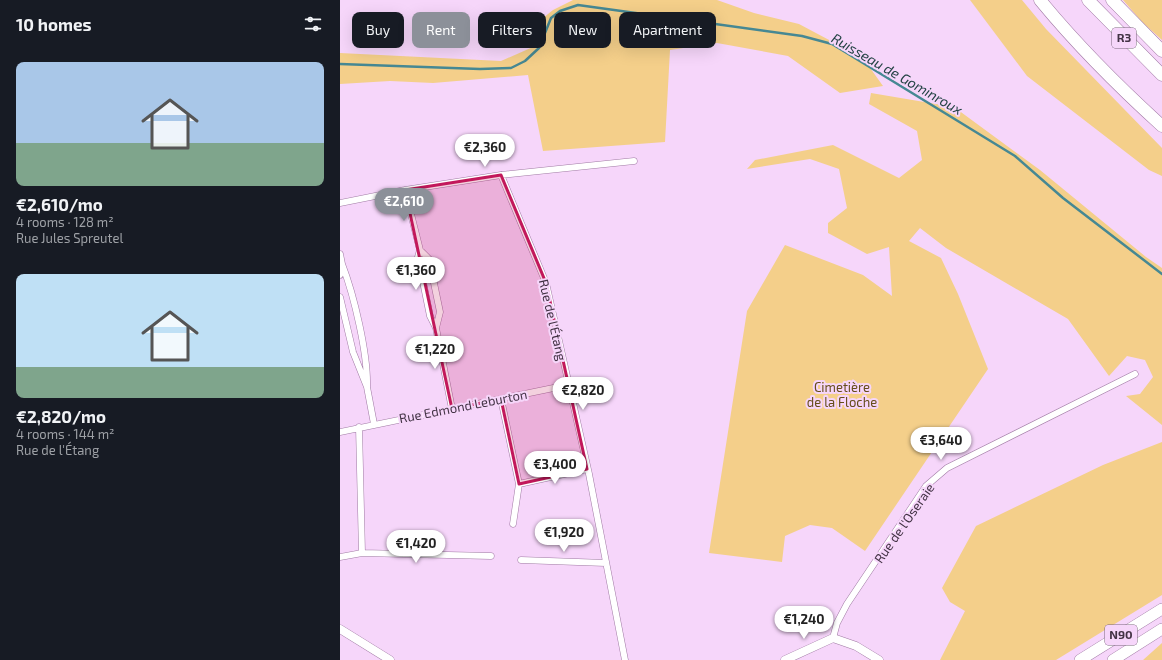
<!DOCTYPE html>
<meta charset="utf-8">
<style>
:root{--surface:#171b24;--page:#20242c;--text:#f1f3f6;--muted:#9ea1a6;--accent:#8c9099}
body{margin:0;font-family:"Exo 2",sans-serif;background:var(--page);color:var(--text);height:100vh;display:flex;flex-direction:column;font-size:15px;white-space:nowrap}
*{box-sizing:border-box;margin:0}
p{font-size:13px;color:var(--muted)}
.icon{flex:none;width:22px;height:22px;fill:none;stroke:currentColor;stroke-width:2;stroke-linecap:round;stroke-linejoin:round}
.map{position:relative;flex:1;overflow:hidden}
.panel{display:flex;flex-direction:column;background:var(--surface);width:340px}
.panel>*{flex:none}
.guide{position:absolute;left:12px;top:12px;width:380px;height:36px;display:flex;gap:8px}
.price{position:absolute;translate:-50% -34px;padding:0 9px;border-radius:14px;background:#fff;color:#222;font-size:13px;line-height:26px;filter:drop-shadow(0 1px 2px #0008)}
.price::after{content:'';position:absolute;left:50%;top:24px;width:12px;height:9px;margin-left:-6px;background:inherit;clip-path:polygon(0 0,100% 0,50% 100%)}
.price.current{background:var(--accent);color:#fff}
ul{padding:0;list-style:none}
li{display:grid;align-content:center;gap:8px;height:212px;padding:0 16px}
li span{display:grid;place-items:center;height:124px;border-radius:8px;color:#555}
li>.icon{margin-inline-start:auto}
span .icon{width:72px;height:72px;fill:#fffc;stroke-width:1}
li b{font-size:17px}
h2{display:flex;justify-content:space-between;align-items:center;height:48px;padding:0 16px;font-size:17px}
.chip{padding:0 14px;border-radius:8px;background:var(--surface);box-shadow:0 4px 16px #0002;font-size:14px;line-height:36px}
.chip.current{background:var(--accent);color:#fff}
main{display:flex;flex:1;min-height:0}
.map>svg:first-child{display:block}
.green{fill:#f4cf8a}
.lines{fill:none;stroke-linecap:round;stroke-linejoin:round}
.stream{stroke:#468893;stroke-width:2.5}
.minor-casing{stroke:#a07aa4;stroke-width:7}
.tertiary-casing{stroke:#a07aa4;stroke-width:9}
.trunk-casing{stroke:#a07aa4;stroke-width:12}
.motorway-casing{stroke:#a07aa4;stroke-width:13}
.minor{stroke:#fff;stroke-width:6}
.tertiary{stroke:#fff;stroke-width:8}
.trunk{stroke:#fff;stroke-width:11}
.motorway{stroke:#fff;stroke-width:12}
.marked{fill:#c2185b;fill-opacity:0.2;stroke:#c2185b;stroke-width:3;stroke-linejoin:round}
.labels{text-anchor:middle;stroke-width:4;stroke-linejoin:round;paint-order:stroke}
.shield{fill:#f6d6fa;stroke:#79647b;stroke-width:1}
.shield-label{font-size:12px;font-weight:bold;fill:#433345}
.street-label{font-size:13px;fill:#433345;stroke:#f6d6fa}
.park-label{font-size:13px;fill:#654d1a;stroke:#f6d6fa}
.water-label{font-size:14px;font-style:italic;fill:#244345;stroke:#f6d6fa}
</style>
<main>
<section class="panel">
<h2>10 homes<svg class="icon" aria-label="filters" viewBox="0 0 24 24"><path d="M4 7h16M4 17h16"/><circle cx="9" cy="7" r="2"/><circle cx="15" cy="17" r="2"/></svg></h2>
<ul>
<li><span style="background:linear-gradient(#a9c7e8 65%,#7fa58c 0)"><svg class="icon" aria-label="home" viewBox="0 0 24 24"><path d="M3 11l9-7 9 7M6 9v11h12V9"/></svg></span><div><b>€2,610/mo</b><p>4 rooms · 128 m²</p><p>Rue Jules Spreutel</p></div></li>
<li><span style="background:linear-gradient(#bfe0f5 75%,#7fa58c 0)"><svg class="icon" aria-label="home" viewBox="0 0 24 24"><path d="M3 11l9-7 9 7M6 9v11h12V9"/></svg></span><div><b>€2,820/mo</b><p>4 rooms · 144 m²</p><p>Rue de l'Étang</p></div></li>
</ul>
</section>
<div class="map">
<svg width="822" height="660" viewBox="0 0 822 660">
<rect width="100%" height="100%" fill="#f6d6fa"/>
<path class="green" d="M 233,0 L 377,0 L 414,13 L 459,24 L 523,58 L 543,86 L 500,93 L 448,56 L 377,43 L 330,50 L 325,142 L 203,151 L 188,75 L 93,83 L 50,81 L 0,84 L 0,53 L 161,61 L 193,47 L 203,18 L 213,10 Z
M 630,0 L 682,0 L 706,29 L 822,148 L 822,176 L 809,170 L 687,76 Z
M 783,0 L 822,0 L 822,40 L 802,22 Z
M 531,93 L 614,107 L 700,170 L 806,257 L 822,268 L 822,425 L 786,396 L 800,394 L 813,377 L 805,360 L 787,356 L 769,376 L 728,319 L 606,248 L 580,228 L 569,241 L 601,258 L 618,294 L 648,369 L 525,551 L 492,528 L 470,525 L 445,536 L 442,562 L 369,553 L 407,311 L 445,245 L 523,275 L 552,296 L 549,247 L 527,254 L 488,233 L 488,223 L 507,208 L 499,169 L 470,159 L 407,169 L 415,160 L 493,145 L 559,178 L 582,160 L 577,131 L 529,104 Z
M 822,442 L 822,595 L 716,660 L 600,660 L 625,611 L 610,602 L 602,588 L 636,526 L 763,465 Z
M 822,643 L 822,660 L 803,660 Z"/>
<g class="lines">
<path class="stream" d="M 0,64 L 140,69 L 171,68 L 185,61 L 199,48 L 211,18 L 220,11 L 238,5 L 462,36 L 492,44 L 675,156 L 723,198 L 822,274"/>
<g class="minor-casing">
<path id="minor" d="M 161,175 L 206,283 L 249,474 L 285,660
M 65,190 L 80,250 L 89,259 L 100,312 L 96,328
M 0,203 L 65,190 L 161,175 L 294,161
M 80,250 L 78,257 L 90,316 L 96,328 L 112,409
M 0,254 L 2,264
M 0,275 L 2,264 C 14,295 28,354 27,387
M 0,297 L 13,352 L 27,387 L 34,424
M 161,399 L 179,484 L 173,524
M 19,427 L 22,553
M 0,432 L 228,385
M 179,484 L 247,469
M 0,557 L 22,553 L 151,556
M 181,560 L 266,563
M 493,638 L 497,623 L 507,604 L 586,486 L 607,468 L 795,374"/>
</g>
<g class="tertiary-casing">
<path id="tertiary" d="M 0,629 L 50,660
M 445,660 L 493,638 L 516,646 L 539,660"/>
</g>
<g class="trunk-casing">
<path id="trunk" d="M 740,660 L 822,609
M 773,660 L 822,629"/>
</g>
<g class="motorway-casing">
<path id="motorway" d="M 700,0 C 737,45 779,87 822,126
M 748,0 L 822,75
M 772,0 L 822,51"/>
</g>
<use href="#minor" class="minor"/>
<use href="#tertiary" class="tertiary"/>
<use href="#trunk" class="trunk"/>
<use href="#motorway" class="motorway"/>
</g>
<path class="marked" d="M 161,175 L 206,283 L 247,469 L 179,484 L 161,399 L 112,409 L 65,190 Z"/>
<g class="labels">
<g class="shield">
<rect x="772" y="28" width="24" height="20" rx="3"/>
<rect x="765" y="625" width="32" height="20" rx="3"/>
</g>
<g class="shield-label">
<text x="784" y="42">R3</text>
<text x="781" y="639">N90</text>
</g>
<g class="street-label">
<text transform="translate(213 320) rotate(77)" y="5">Rue de l'Étang</text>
<text transform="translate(123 406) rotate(-11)" y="5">Rue Edmond Leburton</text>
<text transform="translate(564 523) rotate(-55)" y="5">Rue de l'Oseraie</text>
</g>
<g class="park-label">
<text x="502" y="392">Cimetière<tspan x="502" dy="15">de la Floche</tspan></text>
</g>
<g class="water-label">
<text transform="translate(557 74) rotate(30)" y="5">Ruisseau de Gominroux</text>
</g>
</g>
</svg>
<b class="price" style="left:145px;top:168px">€2,360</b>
<b class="price current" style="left:64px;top:222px">€2,610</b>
<b class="price" style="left:76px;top:291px">€1,360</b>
<b class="price" style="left:95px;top:370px">€1,220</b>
<b class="price" style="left:243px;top:411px">€2,820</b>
<b class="price" style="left:601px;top:461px">€3,640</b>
<b class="price" style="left:215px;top:485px">€3,400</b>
<b class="price" style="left:224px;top:553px">€1,920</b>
<b class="price" style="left:76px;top:564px">€1,420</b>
<b class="price" style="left:464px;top:640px">€1,240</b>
<div class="guide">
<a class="chip">Buy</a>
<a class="chip current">Rent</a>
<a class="chip">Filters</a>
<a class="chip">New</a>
<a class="chip">Apartment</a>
</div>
</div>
</main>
